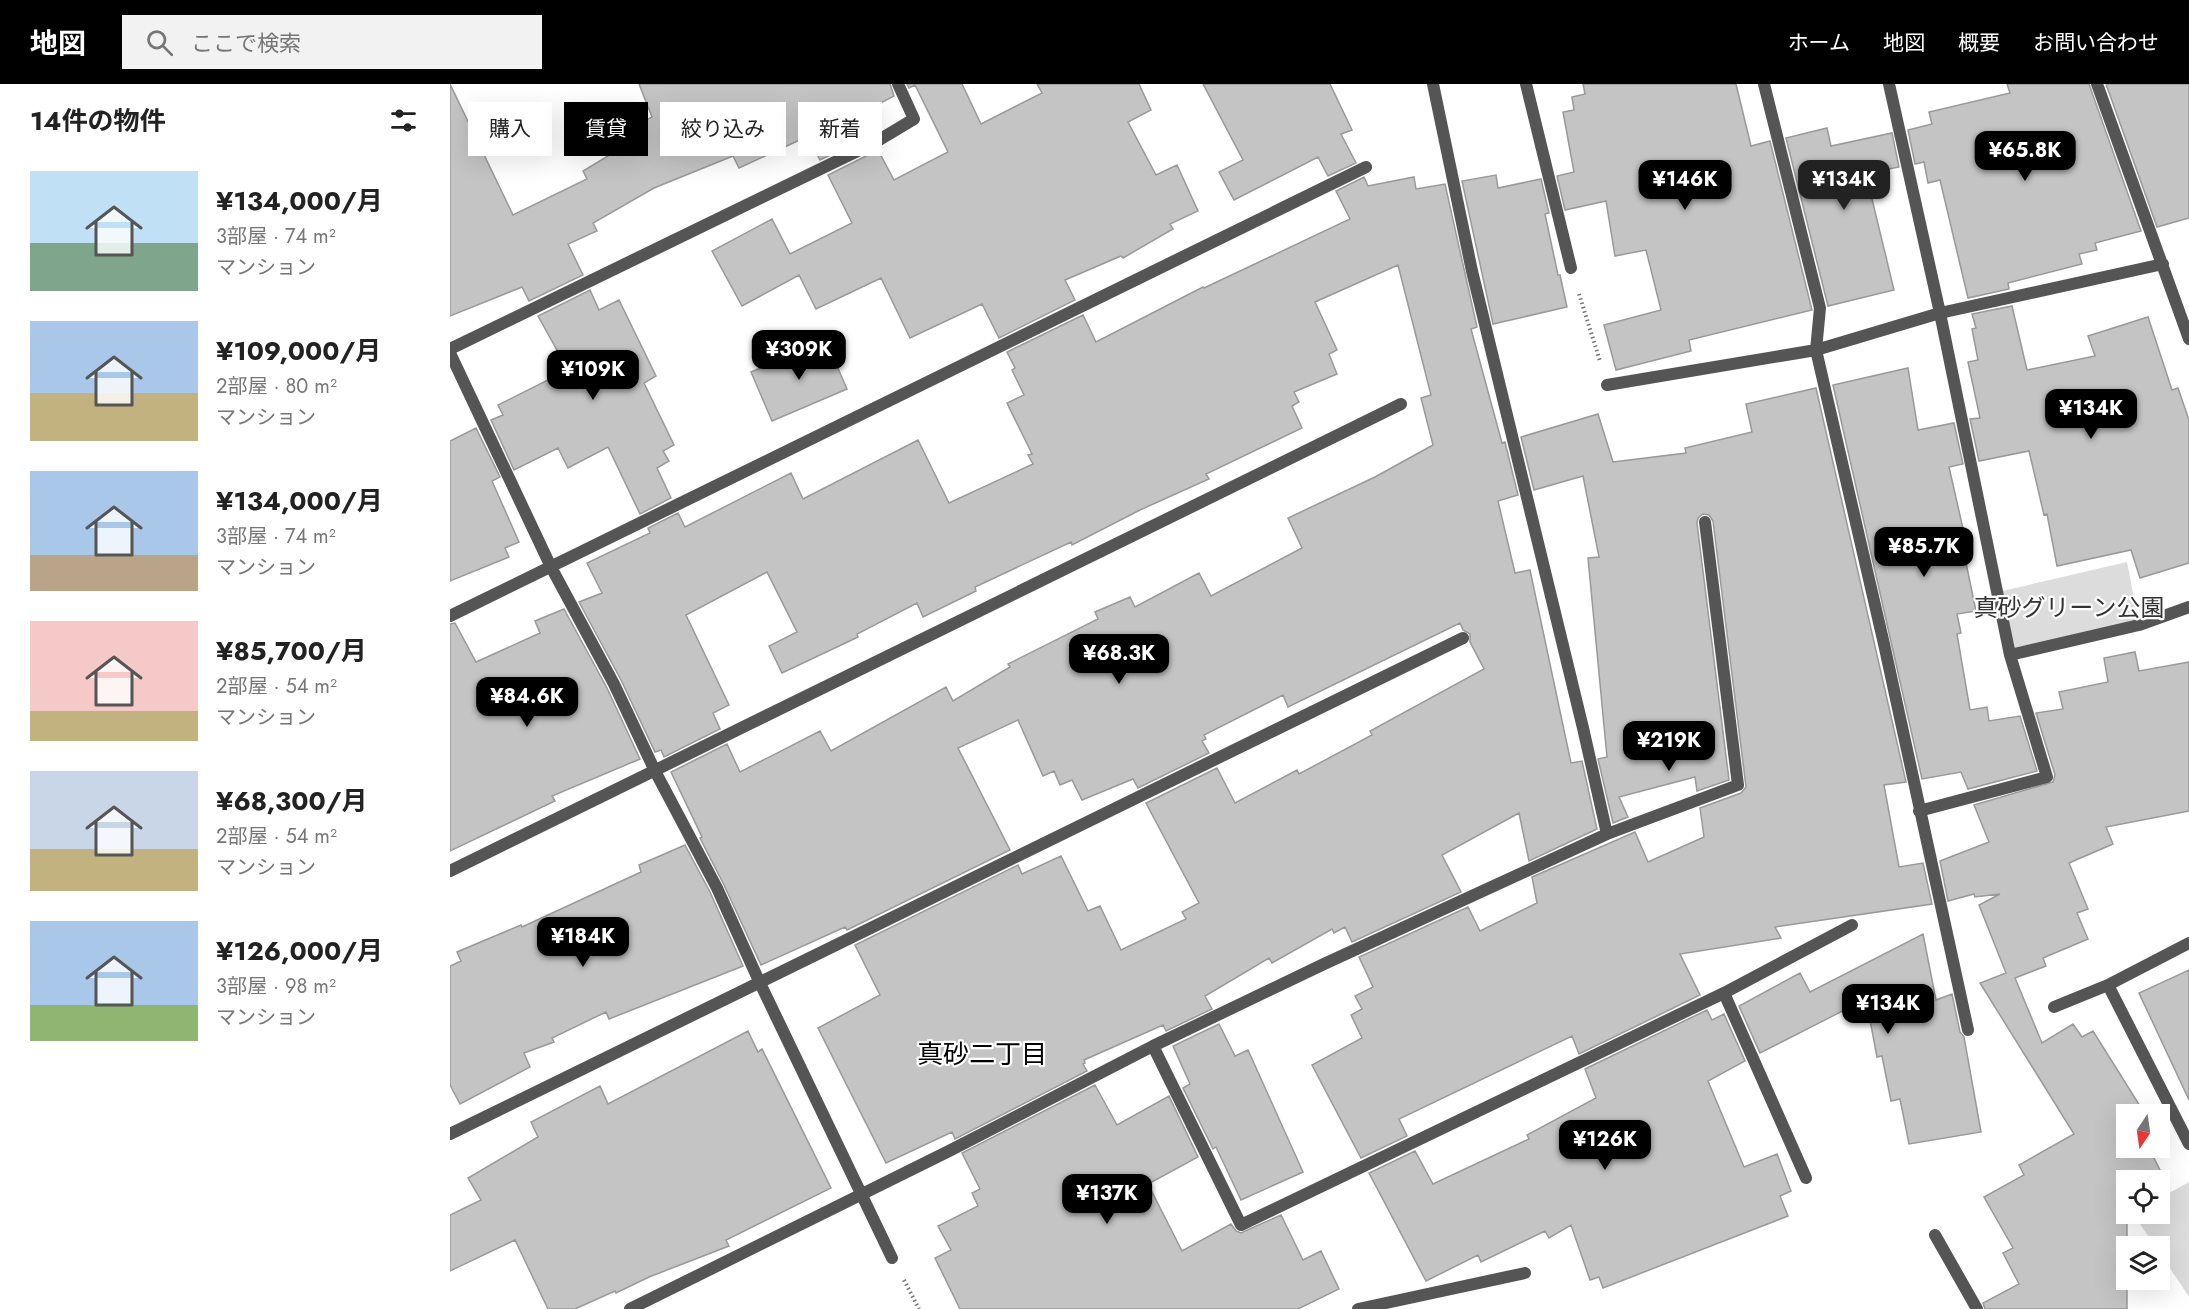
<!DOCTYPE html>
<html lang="ja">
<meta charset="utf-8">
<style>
:root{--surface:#fff;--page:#f2f2f2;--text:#222;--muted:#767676;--accent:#000}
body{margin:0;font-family:Jost,"Noto Sans JP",sans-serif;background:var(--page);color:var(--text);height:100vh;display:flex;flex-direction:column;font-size:22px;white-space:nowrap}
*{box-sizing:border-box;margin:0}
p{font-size:20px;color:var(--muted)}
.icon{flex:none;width:33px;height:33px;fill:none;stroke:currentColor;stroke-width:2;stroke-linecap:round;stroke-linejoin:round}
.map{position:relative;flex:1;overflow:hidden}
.side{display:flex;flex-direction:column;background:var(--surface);width:450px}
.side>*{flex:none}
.guide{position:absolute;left:18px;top:18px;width:570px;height:54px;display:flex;gap:12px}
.needle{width:39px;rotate:193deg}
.tools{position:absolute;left:1666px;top:1020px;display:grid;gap:12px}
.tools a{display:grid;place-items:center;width:54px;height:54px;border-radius:0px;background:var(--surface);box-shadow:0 6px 24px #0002;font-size:30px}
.price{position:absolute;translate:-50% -51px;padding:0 14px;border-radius:12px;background:var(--accent);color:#fff;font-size:20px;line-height:39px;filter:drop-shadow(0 2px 3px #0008)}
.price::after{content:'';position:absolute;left:50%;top:36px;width:18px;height:14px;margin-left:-9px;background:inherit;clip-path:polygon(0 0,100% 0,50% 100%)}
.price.current{background:#222;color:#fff}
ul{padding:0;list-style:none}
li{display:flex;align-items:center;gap:18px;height:150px;padding:0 30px}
li span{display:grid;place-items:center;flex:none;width:168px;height:120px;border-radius:0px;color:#555}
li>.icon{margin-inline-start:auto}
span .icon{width:72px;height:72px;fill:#fffc;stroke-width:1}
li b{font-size:26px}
h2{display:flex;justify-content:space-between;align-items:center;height:72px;padding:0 30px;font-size:26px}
.tag{padding:0 21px;border-radius:0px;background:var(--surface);box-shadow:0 6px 24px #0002;font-size:21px;line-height:54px}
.tag.current{background:var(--accent);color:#fff}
header{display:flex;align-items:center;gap:36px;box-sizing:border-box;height:84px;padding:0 30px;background:var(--accent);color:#fff}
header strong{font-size:28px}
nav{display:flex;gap:33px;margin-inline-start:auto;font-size:21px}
.search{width:420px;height:54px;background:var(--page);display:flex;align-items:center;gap:15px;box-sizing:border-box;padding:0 21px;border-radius:0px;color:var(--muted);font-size:22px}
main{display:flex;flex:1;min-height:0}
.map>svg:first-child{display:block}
.green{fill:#dcdcdc}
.building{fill:#c4c4c4;stroke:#999;stroke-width:1.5}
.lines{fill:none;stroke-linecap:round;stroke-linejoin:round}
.path{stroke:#777;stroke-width:4;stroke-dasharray:1.5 3;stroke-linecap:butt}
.minor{stroke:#555;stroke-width:12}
.labels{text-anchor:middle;stroke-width:4.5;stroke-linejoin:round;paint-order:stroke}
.park-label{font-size:24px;fill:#333;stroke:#fff}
.neighbourhood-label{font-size:26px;fill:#000;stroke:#fff}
</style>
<header>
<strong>地図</strong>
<div class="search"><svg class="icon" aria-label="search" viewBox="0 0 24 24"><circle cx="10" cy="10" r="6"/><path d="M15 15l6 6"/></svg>ここで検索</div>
<nav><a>ホーム</a><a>地図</a><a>概要</a><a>お問い合わせ</a></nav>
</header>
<main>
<section class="side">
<h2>14件の物件<svg class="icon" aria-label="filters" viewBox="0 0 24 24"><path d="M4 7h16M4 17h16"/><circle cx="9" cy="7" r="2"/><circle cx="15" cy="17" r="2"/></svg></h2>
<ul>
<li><span style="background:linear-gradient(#bfe0f5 60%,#7fa58c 0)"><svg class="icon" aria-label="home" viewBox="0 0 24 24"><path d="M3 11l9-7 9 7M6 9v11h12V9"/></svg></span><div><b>¥134,000/月</b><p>3部屋 · 74 m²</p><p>マンション</p></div></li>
<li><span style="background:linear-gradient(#a9c7e8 60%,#c2b280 0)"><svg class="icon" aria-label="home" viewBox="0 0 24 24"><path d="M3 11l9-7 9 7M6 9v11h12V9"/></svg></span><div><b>¥109,000/月</b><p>2部屋 · 80 m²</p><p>マンション</p></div></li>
<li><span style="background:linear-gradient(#a9c7e8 70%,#b9a48a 0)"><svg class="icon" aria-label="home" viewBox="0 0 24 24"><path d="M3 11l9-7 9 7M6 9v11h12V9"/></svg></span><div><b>¥134,000/月</b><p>3部屋 · 74 m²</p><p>マンション</p></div></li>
<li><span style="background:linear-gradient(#f6c9c9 75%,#c2b280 0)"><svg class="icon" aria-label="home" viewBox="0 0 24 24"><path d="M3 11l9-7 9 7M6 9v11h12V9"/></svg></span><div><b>¥85,700/月</b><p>2部屋 · 54 m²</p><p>マンション</p></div></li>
<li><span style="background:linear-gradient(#c9d6e8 65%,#c2b280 0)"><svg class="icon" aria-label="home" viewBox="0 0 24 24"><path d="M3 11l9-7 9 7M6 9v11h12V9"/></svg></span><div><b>¥68,300/月</b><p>2部屋 · 54 m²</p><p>マンション</p></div></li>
<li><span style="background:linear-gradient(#a9c7e8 70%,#8fb573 0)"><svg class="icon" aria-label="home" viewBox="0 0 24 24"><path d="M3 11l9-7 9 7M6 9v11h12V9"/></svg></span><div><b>¥126,000/月</b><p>3部屋 · 98 m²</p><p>マンション</p></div></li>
</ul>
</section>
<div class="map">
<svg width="1739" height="1225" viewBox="0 0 1739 1225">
<rect width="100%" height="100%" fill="#fff"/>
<path class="green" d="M 1677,478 L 1689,541 L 1560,571 L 1548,508 Z
M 1739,1098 L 1739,1213 L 1710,1169 L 1710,1162 L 1705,1162 L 1683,1130 L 1710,1130 L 1710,1114 Z"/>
<path class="building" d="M 0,0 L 63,131 L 137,95 L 133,87 L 158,72 L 151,61 L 202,33 L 189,0 L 440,0 L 444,12 L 410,30 L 420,52 L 370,76 L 360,57 L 357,58 L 354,54 L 289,84 L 283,72 L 204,104 L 143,139 L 147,147 L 118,160 L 133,191 L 79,217 L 72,203 L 0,232 Z
M 457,0 L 512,0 L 531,40 L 592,9 L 587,0 L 689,0 L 701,26 L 678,38 L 706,91 L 727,81 L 748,127 L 720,140 L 723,145 L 673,174 L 671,172 L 615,196 L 625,216 L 549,254 L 532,220 L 460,254 L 431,194 L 366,225 L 349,191 L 292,222 L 262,167 L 322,135 L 340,170 L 402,139 L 378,91 L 428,66 L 444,96 L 498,68 L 465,1 L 459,4 Z
M 753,0 L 880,0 L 902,46 L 891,50 L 906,79 L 878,92 L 868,73 L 784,116 L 769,88 L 793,76 Z
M 1133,0 L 1286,0 L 1301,62 L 1320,57 L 1362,226 L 1239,256 L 1241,267 L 1166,286 L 1154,241 L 1211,226 L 1196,166 L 1165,172 L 1156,117 L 1115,126 L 1107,92 L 1124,88 L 1113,28 L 1124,26 L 1122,13 L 1135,10 Z
M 1557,0 L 1639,0 L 1691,147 L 1645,159 L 1647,166 L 1629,170 L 1632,180 L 1558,199 L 1559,205 L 1518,214 L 1490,96 L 1478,99 L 1474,78 L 1465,80 L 1458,46 L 1482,40 L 1479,28 L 1560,9 Z
M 1656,0 L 1739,0 L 1739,134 L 1707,143 Z
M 1377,44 L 1381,62 L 1442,49 L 1449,83 L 1424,88 L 1428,109 L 1421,111 L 1444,206 L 1378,222 L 1336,54 Z
M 1046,91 L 1048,104 L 1091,95 L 1099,129 L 1095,130 L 1108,191 L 1110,191 L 1117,223 L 1043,240 L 1012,97 Z
M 914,93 L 918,102 L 964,93 L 966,105 L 995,100 L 1027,243 L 1021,245 L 1052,359 L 1055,358 L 1068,411 L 1048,417 L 1065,489 L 1080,486 L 1121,679 L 1132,677 L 1147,745 L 1079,777 L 1069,729 L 992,771 L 1011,808 L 902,858 L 895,843 L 884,849 L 882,845 L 822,879 L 819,874 L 755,912 L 762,925 L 716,947 L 713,941 L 634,976 L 635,979 L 633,980 L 637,987 L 505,1055 L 502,1048 L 436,1079 L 368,944 L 430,911 L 405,861 L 568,781 L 572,790 L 611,772 L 638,827 L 650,822 L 671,866 L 736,835 L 732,828 L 749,819 L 696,719 L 767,684 L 785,719 L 847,686 L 849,690 L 922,651 L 920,647 L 1034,585 L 1020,558 L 1020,550 L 1013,546 L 1010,539 L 838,623 L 833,611 L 754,651 L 756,655 L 752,657 L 759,669 L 688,704 L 683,695 L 632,716 L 622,696 L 610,701 L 604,687 L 593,692 L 568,636 L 508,664 L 560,766 L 397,846 L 395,843 L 311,881 L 274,801 L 250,754 L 252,753 L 221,688 L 277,660 L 290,688 L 370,647 L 381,667 L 496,603 L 503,617 L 560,583 L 558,580 L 648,535 L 645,528 L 680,513 L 685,523 L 749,489 L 761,512 L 852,464 L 838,434 L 925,393 L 983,361 L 971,314 L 981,311 L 948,181 L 865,218 L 887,266 L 879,270 L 887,290 L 844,308 L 849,318 L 842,322 L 852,344 L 756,390 L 759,395 L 690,426 L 622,461 L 621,458 L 525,503 L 526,507 L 473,533 L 467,519 L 407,550 L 408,553 L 332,589 L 319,562 L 347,548 L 317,488 L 236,531 L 279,621 L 263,629 L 270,645 L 214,673 L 211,666 L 205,668 L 171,596 L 129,518 L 152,509 L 137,479 L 200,449 L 198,444 L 228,429 L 235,443 L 341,389 L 353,415 L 468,356 L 499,419 L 583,380 L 578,371 L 582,370 L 557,319 L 574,311 L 562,286 L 565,284 L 557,268 L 633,231 L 646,258 L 753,203 L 754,204 L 900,135 L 886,107 Z
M 140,206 L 149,226 L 169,216 L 206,292 L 194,299 L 224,361 L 213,367 L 219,377 L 207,384 L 221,414 L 190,430 L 158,363 L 118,384 L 108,364 L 64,386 L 41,336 L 53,331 L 48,321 L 118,286 L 88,232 Z
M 1562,222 L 1577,286 L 1645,272 L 1638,252 L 1698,233 L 1722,306 L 1728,304 L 1739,336 L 1739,479 L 1690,494 L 1681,466 L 1607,482 L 1597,430 L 1594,431 L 1579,367 L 1529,377 L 1520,335 L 1530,334 L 1518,278 L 1528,276 L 1522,245 L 1526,244 L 1522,230 Z
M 376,257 L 397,305 L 322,337 L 301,288 Z
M 1458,284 L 1468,346 L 1504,339 L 1513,380 L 1499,383 L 1514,449 L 1510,450 L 1526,527 L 1507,530 L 1511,549 L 1507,550 L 1520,626 L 1537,623 L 1539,637 L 1570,632 L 1587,687 L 1518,705 L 1511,688 L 1472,695 L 1383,301 Z
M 1366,304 L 1456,698 L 1434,701 L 1449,783 L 1473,779 L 1482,820 L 1325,843 L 1331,854 L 1230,870 L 1250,911 L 1129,970 L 1122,952 L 949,1035 L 957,1052 L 911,1074 L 862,981 L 912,954 L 901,931 L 912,925 L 905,912 L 923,903 L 909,873 L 1018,823 L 1030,847 L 1087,819 L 1082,793 L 1185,748 L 1198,778 L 1254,753 L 1250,724 L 1291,709 L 1296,703 L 1263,437 L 1259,431 L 1253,430 L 1248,434 L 1247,439 L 1279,696 L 1247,707 L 1245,693 L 1169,713 L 1178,733 L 1163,739 L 1148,675 L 1157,673 L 1138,474 L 1149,473 L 1133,392 L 1084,406 L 1071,353 L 1148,330 L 1163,378 L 1236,369 L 1235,364 L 1302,348 L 1296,320 Z
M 26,344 L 50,393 L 42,397 L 69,458 L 55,464 L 59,473 L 0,497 L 0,357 Z
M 114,525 L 157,604 L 190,675 L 102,712 L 105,717 L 0,767 L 0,540 L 5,539 L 26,578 L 90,549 L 85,537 Z
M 1685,568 L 1689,587 L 1739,578 L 1739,727 L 1656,743 L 1663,760 L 1619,779 L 1638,825 L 1627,829 L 1638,855 L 1593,874 L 1596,882 L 1565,894 L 1592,959 L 1623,940 L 1632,953 L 1643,947 L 1695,1030 L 1677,1030 L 1677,1064 L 1699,1064 L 1715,1096 L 1677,1096 L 1677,1225 L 1535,1225 L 1533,1219 L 1569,1200 L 1553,1169 L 1563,1164 L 1534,1113 L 1574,1091 L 1569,1081 L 1624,1050 L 1530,899 L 1556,889 L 1529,821 L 1550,810 L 1525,813 L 1524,810 L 1498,817 L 1490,777 L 1539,758 L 1524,721 L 1603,698 L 1605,691 L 1586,629 L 1613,625 L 1609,608 L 1658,598 L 1654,574 Z
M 235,761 L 260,808 L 293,882 L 159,935 L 156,928 L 102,954 L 104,958 L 74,969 L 80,983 L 10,1020 L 0,1001 L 0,882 L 11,877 L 7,868 L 71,841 L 72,843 L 191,788 L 189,781 Z
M 1473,850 L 1486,916 L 1502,910 L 1510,948 L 1514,953 L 1531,1048 L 1459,1060 L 1450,1015 L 1441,1017 L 1432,972 L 1427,973 L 1416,915 L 1310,969 L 1289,922 L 1350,889 L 1360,908 Z
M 1739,886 L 1739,1016 L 1689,909 Z
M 1257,926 L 1262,936 L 1274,930 L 1295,977 L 1258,997 L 1294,1083 L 1327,1070 L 1341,1107 L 1330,1112 L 1338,1132 L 1153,1204 L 1149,1193 L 1140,1196 L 1121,1141 L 1099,1154 L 1095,1147 L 1031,1178 L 1028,1171 L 976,1197 L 919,1089 L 965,1067 L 983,1100 L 1079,1055 L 1077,1051 L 1146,1014 L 1135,985 Z
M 769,940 L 785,972 L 798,966 L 853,1088 L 791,1116 L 766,1063 L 763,1065 L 733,1004 L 740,1000 L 723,962 Z
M 298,947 L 308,968 L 312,965 L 381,1104 L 276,1156 L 279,1162 L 199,1193 L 166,1209 L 165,1207 L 125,1225 L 98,1225 L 65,1156 L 0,1187 L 0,1131 L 31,1116 L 18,1094 L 88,1053 L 81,1038 L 150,1002 L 158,1020 Z
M 645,1001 L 667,1041 L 719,1012 L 748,1073 L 698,1100 L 732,1167 L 781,1140 L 786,1147 L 791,1149 L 831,1131 L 853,1176 L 871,1167 L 889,1205 L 848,1225 L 510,1225 L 485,1174 L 501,1166 L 488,1142 L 528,1122 L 522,1109 L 530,1105 L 512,1069 Z"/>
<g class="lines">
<path class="path" d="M 1129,210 L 1150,277
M 454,1196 L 469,1225"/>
<path class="minor" d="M 983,0 L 1022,187 L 1133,644 L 1157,750
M 1076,0 L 1121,184
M 1314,0 L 1370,224 L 1366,266 L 1434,560 L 1518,946
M 1439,0 L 1490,229 L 1560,571 L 1597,693 L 1469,727
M 1647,0 L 1739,255
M 0,265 L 424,59 L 464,35 L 448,0
M 0,269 L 101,483 L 164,600 L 205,687 L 267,804 L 309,897 L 442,1174
M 1157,301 L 1366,266 L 1490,229 L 1713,180
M 0,532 L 916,83
M 1560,571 L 1689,541 L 1739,523
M 0,787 L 951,320
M 1658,901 L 1739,1060
M 1274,909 L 1356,1094
M 1604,923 L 1658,901 L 1739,859
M 703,962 L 791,1141 L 1274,909 L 1402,841
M 0,1050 L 1013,554
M 1485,1151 L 1527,1225
M 180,1225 L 499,1067 L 703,962 L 874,880 L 1157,750 L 1288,701 L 1255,438
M 908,1225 L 1075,1189"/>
</g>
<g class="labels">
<g class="park-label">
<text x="1619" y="532">真砂グリーン公園</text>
</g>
<g class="neighbourhood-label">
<text x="532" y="979">真砂二丁目</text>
</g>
</g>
</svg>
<div class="tools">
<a><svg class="needle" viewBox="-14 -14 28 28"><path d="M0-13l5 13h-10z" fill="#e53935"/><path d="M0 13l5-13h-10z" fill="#767676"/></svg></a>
<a><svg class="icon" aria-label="locate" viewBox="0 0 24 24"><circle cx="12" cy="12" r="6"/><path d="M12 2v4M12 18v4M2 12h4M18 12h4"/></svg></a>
<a><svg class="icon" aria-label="layers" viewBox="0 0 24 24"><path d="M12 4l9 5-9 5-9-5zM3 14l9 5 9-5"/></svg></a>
</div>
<b class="price" style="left:1575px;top:98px">¥65.8K</b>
<b class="price" style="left:1235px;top:127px">¥146K</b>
<b class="price current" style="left:1394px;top:127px">¥134K</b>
<b class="price" style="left:349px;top:297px">¥309K</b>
<b class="price" style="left:143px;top:317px">¥109K</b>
<b class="price" style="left:1641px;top:356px">¥134K</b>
<b class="price" style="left:1474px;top:494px">¥85.7K</b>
<b class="price" style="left:669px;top:601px">¥68.3K</b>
<b class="price" style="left:77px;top:644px">¥84.6K</b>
<b class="price" style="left:1219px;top:688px">¥219K</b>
<b class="price" style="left:133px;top:884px">¥184K</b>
<b class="price" style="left:1438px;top:951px">¥134K</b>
<b class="price" style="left:1155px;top:1087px">¥126K</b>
<b class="price" style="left:657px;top:1141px">¥137K</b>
<div class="guide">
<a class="tag">購入</a>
<a class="tag current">賃貸</a>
<a class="tag">絞り込み</a>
<a class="tag">新着</a>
</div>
</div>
</main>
